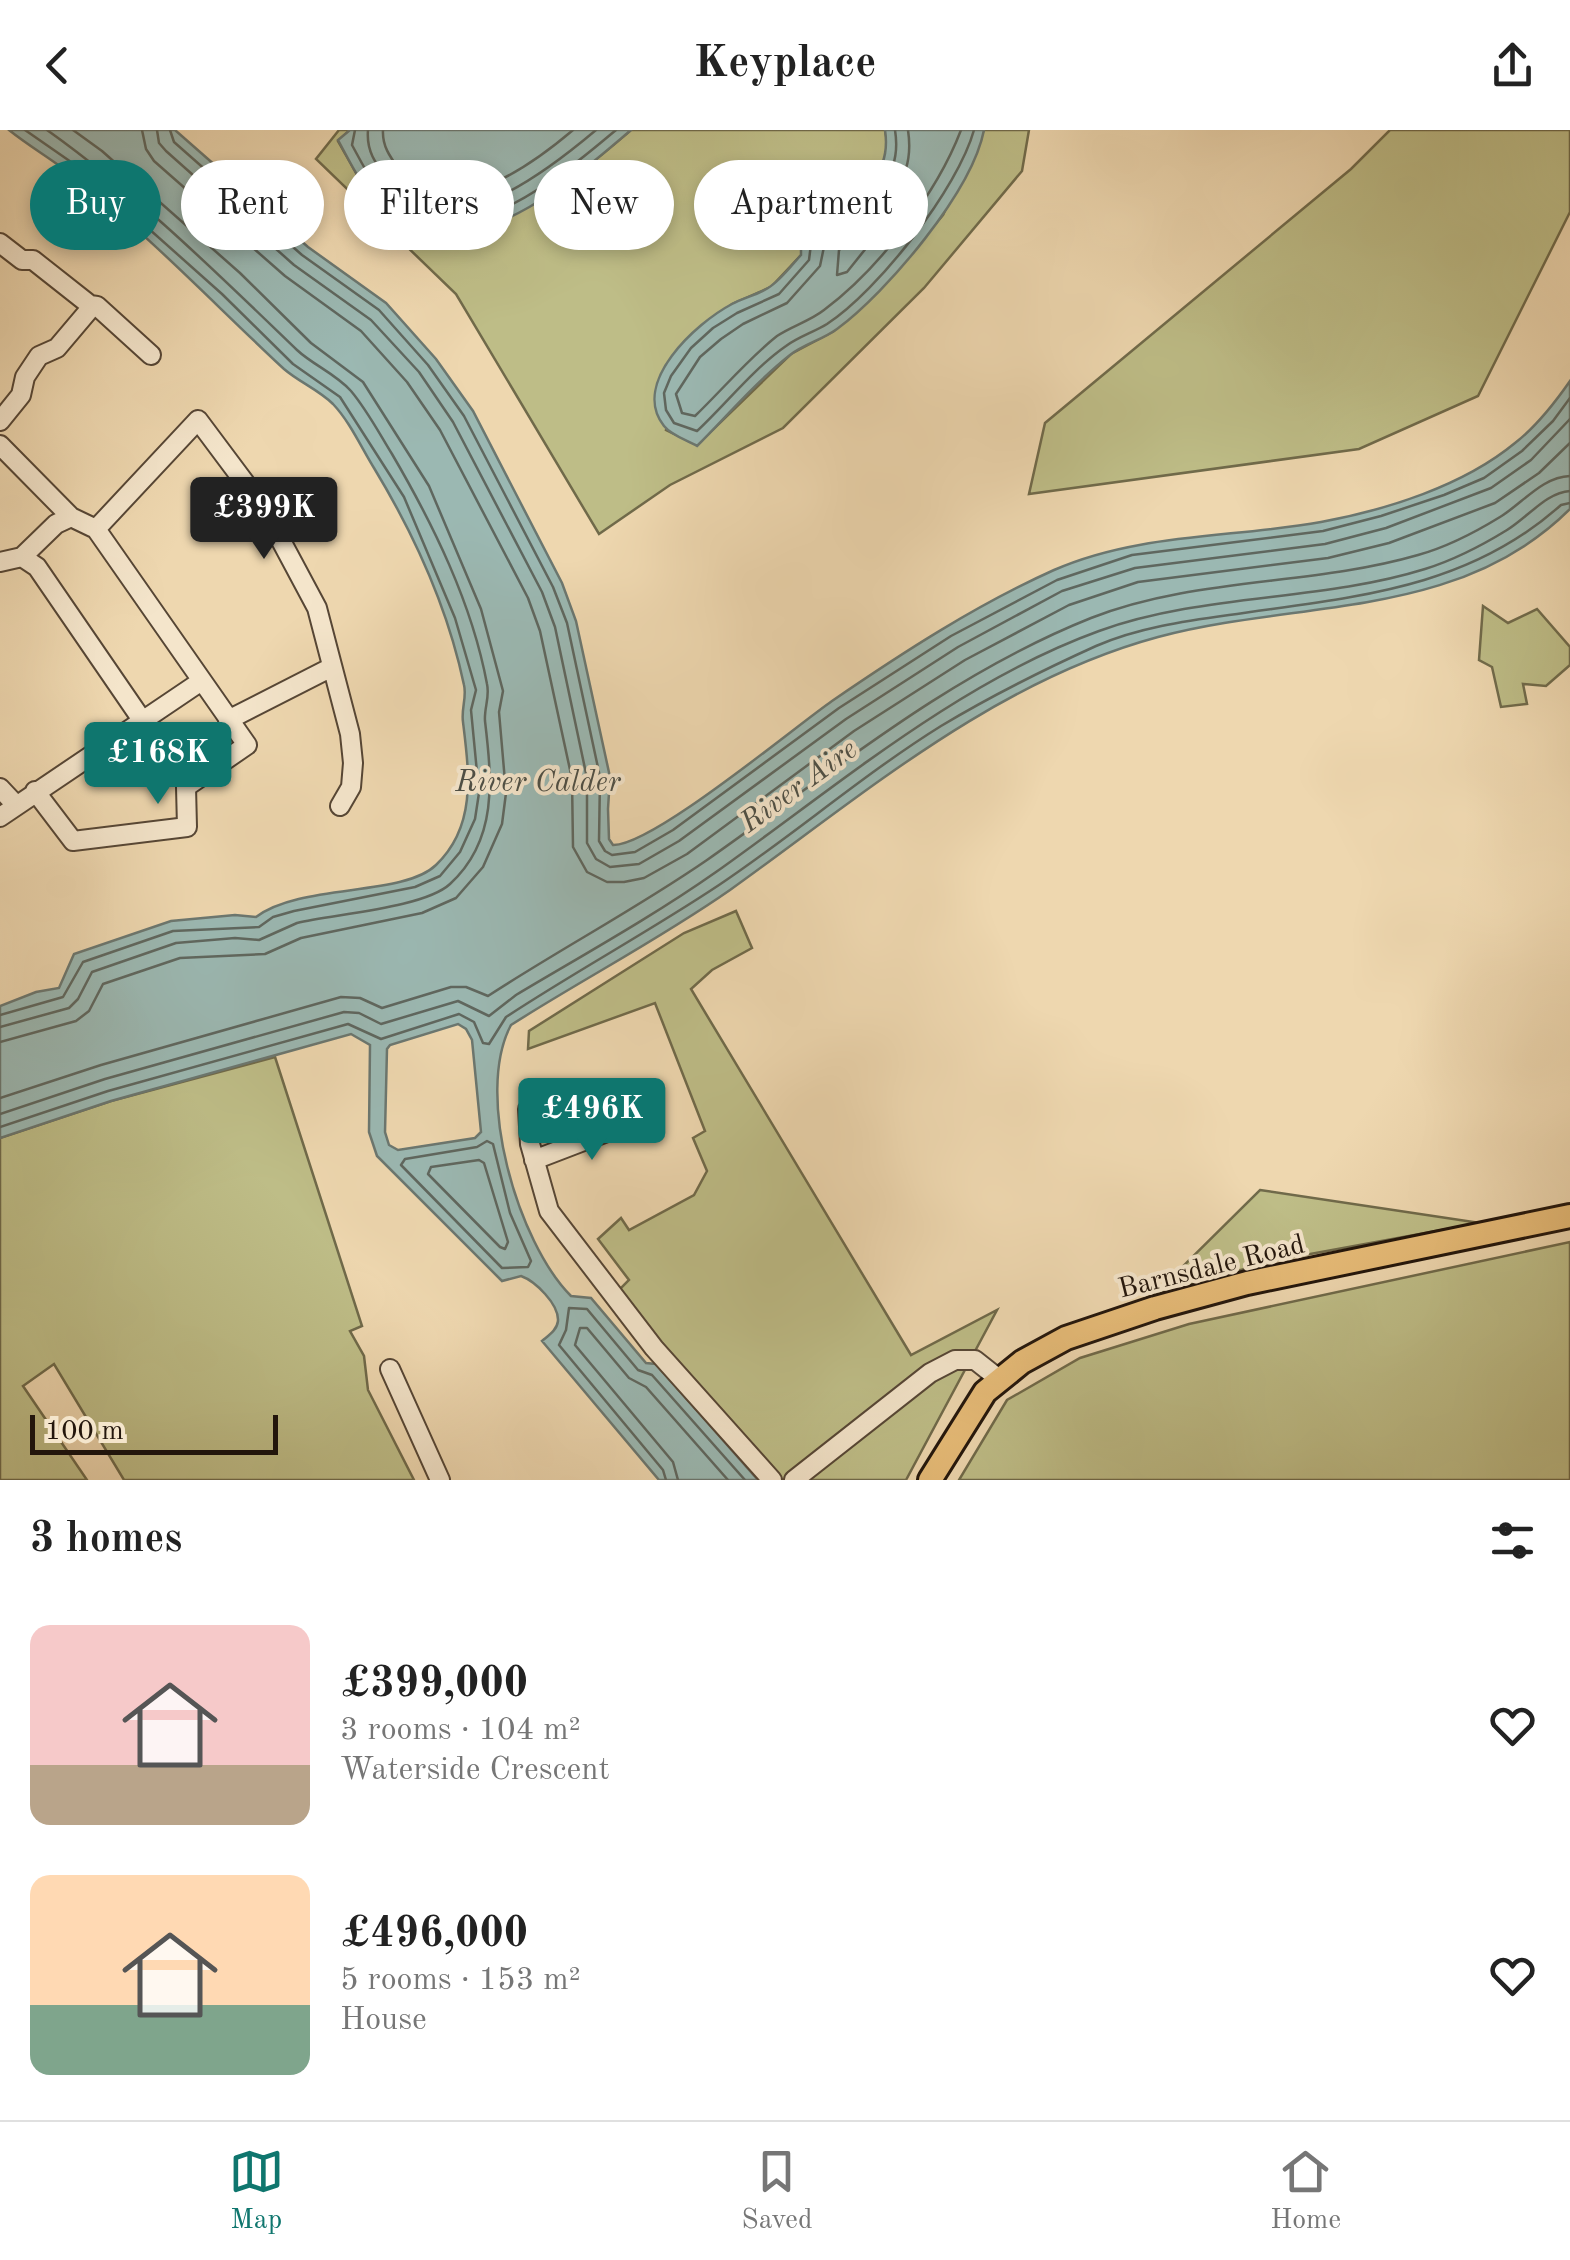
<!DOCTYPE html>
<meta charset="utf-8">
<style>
:root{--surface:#fff;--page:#f2f2f2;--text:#222;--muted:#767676;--line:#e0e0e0;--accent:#0f766e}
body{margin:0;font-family:"Old Standard TT",serif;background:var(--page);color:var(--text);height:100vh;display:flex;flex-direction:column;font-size:38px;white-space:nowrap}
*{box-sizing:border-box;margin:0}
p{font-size:32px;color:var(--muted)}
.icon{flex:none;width:55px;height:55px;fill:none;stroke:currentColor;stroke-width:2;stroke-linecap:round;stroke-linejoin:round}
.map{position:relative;height:1350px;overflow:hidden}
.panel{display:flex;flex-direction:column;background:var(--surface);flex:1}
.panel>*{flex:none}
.top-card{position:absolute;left:30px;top:30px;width:1000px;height:90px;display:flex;gap:20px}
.scale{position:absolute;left:30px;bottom:25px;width:248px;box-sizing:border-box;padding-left:10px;border:5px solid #23160c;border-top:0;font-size:28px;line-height:35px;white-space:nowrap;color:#23160c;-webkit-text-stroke:8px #f4e5cb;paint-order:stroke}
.price{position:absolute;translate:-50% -85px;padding:0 22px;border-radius:10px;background:var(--accent);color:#fff;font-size:32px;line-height:65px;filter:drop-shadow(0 2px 5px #0008)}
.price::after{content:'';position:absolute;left:50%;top:60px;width:30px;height:22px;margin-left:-15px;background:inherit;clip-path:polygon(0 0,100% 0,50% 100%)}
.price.current{background:#222;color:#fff}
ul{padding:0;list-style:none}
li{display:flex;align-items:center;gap:30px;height:250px;padding:0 30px}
li span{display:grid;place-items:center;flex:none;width:280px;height:200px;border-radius:20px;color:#555}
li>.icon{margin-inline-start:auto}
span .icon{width:120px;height:120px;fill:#fffc;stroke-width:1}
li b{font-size:42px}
h2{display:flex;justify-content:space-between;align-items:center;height:120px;padding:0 30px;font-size:42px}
.chip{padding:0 35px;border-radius:45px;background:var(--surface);box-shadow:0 5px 15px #0003;font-size:35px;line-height:90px}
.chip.current{background:var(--accent);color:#fff}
header{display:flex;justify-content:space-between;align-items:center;height:130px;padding:0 30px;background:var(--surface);font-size:45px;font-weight:800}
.dock{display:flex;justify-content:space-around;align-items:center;height:140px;border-top:2px solid var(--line);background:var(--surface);font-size:28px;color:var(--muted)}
.dock a{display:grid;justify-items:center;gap:5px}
.dock .current{color:var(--accent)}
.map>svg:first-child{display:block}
.green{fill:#bebd87;stroke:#706a4a;stroke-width:2.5}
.water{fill:#9bb8b2;stroke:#6b7770;stroke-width:2.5;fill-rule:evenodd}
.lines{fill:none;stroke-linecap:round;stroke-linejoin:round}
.shore{stroke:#5f675f;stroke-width:2.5}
.minor-casing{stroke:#564635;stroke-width:22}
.major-casing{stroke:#23160c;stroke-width:28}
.minor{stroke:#f4e5cb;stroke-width:18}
.major{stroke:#e7bc78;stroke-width:22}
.labels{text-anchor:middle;stroke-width:8;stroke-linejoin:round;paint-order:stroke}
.street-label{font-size:28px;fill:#23160c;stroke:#f4e5cb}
.water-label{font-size:30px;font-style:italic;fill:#4d4f46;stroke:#f4e5cb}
</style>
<header><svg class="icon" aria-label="back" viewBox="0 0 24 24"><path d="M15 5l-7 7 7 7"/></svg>Keyplace<svg class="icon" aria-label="share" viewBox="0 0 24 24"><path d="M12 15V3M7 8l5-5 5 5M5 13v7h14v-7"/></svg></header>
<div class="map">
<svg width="1570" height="1350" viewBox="0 0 1570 1350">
<rect width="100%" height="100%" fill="#eed7af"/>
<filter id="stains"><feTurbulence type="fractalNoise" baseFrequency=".002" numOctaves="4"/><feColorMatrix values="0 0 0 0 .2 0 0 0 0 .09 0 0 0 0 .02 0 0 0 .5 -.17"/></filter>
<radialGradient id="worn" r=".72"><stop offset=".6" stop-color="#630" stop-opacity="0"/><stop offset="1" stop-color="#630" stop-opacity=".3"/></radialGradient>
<path class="green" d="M 339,0 L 350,0 L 338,11 C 352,35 364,61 384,81 C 452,152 579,45 631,0 L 885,0 L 888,17 L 880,45 L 857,66 L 829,82 L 801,125 L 771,157 L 732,174 L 684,212 L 666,300 L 697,315 L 791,224 L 834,201 L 910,124 L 943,85 L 984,0 L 1029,0 L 1022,41 L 924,158 L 783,298 L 670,355 L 599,404 L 456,164 L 316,29 Z
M 1390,0 L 1570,0 L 1570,82 L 1478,266 L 1359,319 L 1029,364 L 1045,293 L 1351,39 Z
M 1483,476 L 1508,493 L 1537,479 L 1570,517 L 1570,535 L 1546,556 L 1523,554 L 1527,574 L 1501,577 L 1492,537 L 1479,530 Z
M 736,781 L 752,818 L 712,840 L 691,859 L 911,1225 L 997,1180 L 906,1350 L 783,1350 L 617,1162 L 629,1150 L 598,1109 L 621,1088 L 629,1100 L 694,1065 L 707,1041 L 693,1008 L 705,1001 L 655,873 L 528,919 L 529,901 L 684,803 Z
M 275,927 L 362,1196 L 350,1201 L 364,1226 L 368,1260 L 414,1350 L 124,1350 L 54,1234 L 23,1256 L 87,1350 L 0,1350 L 0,1008 L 111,971 Z
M 1260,1060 L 1480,1093 L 1272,1131 L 1154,1165 Z
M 1570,1112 L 1570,1350 L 959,1350 L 1007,1270 L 1080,1228 L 1189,1194 Z"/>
<path class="water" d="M 9,0 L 175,0 L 308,117 L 386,173 L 436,229 L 473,281 L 562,453 L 576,491 L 610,647 L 608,679 L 609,709 L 613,715 C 652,716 792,599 832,571 C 902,523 976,475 1054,440 C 1138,403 1232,408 1321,392 C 1386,380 1463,356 1515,313 C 1537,296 1554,274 1570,251 L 1570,379 C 1458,491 1299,469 1158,507 C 995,551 864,664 730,760 C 660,809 583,849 511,895 C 474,964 518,1113 571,1166 L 591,1168 L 646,1233 L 656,1234 L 758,1350 L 659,1350 L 542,1211 C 549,1205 557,1200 558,1191 C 559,1174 535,1151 521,1146 L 502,1151 L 377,1026 L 369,1002 L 370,915 L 351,904 L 111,971 L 0,1008 L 0,876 L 36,862 L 59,858 L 74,824 L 171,791 L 235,785 L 256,787 C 301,753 403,767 436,735 C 477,696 469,642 463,592 C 461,579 467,567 464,555 C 448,479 414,404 374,338 C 361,317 350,292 333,274 C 319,260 299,252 284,239 C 215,175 150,106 77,49 C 55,31 30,17 9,0 ZM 458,894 L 466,899 L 472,910 L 481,1002 L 475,1008 L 398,1020 L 389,1015 L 385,1002 L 387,919 L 390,915 Z
M 350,0 L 631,0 C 580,43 498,118 424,101 C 409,97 395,93 384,81 C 364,61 351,34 338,10 Z
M 885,0 L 984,0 C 972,62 887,162 837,199 C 822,210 804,214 790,225 C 757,251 727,286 697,316 C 686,310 671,305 664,296 C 630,253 696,193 732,174 C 743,168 757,165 768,158 C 780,151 791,136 801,125 L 801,101 C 841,73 894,58 885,0 Z"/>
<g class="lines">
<path class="shore" d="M 142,0 L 146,19 L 154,31 L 285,146 L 361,201 L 407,252 L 440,300 L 528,468 L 540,501 L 572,649 L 573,717 L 587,742 L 607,752 L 624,752 L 644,748 L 687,724 L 854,601 L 965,530 L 1069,475 L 1138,452 L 1328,428 L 1389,413 L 1495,373 L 1539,343 L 1570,313
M 157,0 L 159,13 L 166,21 L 294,135 L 371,190 L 419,242 L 453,292 L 542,462 L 555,497 L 587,648 L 587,713 L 596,729 L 610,737 L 639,734 L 679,711 L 846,589 L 958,517 L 1062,461 L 1135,438 L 1325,414 L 1386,398 L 1491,358 L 1531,330 L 1570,289
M 170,0 L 174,12 L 302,125 L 379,180 L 428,235 L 464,286 L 553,457 L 567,493 L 600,647 L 599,711 L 605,721 L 612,725 L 635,722 L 673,700 L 839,578 L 951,506 L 1057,450 L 1132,425 L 1323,401 L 1381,386 L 1444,365 L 1484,348 L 1522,321 L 1553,291 L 1570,268
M 355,0 L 352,15 C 364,37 377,64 397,79 C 464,129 566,42 616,0
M 368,0 C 366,24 378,36 392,55 C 444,124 551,38 596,0
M 383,0 C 382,17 391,28 401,42 C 445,99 533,34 573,0
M 895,0 C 905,62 853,76 812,106 L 809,130 L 779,164 L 737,183 L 713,198 L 691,218 L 671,246 L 664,263 L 666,280 L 674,293 L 697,301 C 726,274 753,239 786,216 C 798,207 814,202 827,194 C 878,161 958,58 974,0
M 908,0 C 918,66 868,80 825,112 L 820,136 L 787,173 L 743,194 L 721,209 L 700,227 L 676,264 L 682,283 L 695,286 C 722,260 748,229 777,206 C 792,196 810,191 824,180 C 879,139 937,63 961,0
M 866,104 L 871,106 L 871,112 L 847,142 L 837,145 L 839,120 Z
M 0,885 L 63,867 L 83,832 L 173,801 L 259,797 L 273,787 L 294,781 L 415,757 L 440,746 L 460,722 L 475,689 L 479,663 L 471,580 L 476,560 L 455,488 L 404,367 L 340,267 L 293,234 L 222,164 L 84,41 L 25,0
M 0,897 L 69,878 L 78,869 L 92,842 L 176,813 L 235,808 L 259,810 L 297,793 C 334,784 424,778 450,754 C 498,710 492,650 485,591 C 484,578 490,567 487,554 C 472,473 433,394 392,324 C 379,303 367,280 351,261 C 336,244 313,235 297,220 C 217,143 137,64 47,0
M 0,912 L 76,891 L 89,881 L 103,854 L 180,828 L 265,824 L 301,808 L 422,783 L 456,768 L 483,737 L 502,694 L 506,663 L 499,582 L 503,561 L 481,479 L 429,356 L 363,252 L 311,213 L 240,143 L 102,21 L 73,0
M 0,968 L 101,935 L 341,867 L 360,868 L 382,878 L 451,857 L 466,857 L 488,866 C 560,819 636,779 707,730 C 831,643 948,545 1091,488 C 1195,447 1311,456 1418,425 C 1447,417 1474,403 1500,387 C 1523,373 1542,347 1570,346
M 0,984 L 105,949 L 344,882 L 359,883 L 381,894 L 458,871 L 489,886 L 516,865 C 583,825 652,787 716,742 C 836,657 958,552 1099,501 C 1204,463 1319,472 1425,439 C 1454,430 1481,416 1507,400 C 1527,388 1547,362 1570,361
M 0,997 L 108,961 L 348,894 L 381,909 L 459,884 L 474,892 L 483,913 L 489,914 L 506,887 C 576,841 650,801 719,755 C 795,704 864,644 941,596 C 991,566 1043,540 1096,516 C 1137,498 1185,491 1229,485 C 1350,467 1465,461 1561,375 L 1570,373
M 487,1011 L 493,1014 L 510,1083 L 531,1131 L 528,1137 L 502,1138 L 401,1035 L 405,1029 L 477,1017 Z
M 479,1030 L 484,1033 L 508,1112 L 505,1119 L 500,1117 L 428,1044 L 431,1037 Z
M 666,1350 L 663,1340 L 559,1215 L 566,1200 L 569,1178 L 587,1179 L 638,1240 L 652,1245 L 745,1350
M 678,1350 L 673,1332 L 575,1215 L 580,1198 L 587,1198 L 629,1248 L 646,1257 L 728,1350"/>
<g class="minor-casing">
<path id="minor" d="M 0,113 L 22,130 L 33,130 L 90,175 L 90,179 L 57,218 L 39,226 L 25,247 L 21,265 L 0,291
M 90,175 L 97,176 L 151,225
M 0,315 L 71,387
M 96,399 L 198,290 L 263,377 L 317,478 L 350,604 L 353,633 L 351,657 L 340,676
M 22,427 L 56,394 L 71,387 L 96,399 L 247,615 L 186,657 L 187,697 L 73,711 L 35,661
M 0,432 L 22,427 L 37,437 L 142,590
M 228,590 L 332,537
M 0,658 L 16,675
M 0,687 L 200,552
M 528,979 L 530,1014 L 549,1081 L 654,1218 L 772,1350
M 534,1030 L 633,992
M 390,1239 L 440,1350
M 794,1350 L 930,1243 L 955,1230 L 975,1230 L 999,1249"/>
</g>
<g class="major-casing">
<path id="major" d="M 930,1350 L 985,1262 L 1022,1232 L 1066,1208 L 1155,1178 L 1247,1153 L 1570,1086"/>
</g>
<use href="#minor" class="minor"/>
<use href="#major" class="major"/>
</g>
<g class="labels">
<g class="street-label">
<text transform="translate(1211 1135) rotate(-14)" y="10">Barnsdale Road</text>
</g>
<g class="water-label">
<text x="538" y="661">River Calder</text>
<text transform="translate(798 655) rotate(-36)" y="10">River Aire</text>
</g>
</g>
<rect width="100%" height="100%" filter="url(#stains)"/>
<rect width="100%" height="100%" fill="url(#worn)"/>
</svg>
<div class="scale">100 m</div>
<b class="price current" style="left:264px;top:432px">£399K</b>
<b class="price" style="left:158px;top:677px">£168K</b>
<b class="price" style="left:592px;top:1033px">£496K</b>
<div class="top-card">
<a class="chip current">Buy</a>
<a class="chip">Rent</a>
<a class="chip">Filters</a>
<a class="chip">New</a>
<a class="chip">Apartment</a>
</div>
</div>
<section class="panel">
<h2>3 homes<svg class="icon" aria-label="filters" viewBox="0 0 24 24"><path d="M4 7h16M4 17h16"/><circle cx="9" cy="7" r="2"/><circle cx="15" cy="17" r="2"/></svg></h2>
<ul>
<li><span style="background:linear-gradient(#f6c9c9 70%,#b9a48a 0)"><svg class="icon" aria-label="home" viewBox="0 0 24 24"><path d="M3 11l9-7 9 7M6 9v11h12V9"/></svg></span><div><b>£399,000</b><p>3 rooms · 104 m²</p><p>Waterside Crescent</p></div><svg class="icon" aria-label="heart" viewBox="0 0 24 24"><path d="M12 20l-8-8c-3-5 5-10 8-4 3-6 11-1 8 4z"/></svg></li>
<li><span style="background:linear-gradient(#ffd9b3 65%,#7fa58c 0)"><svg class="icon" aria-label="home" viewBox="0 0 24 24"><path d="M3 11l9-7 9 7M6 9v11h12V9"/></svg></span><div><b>£496,000</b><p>5 rooms · 153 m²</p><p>House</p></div><svg class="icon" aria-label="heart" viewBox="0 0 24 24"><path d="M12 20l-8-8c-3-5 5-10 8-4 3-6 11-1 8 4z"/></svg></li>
</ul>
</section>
<nav class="dock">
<a class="current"><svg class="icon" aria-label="map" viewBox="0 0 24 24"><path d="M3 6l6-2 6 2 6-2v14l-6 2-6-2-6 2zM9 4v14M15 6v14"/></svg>Map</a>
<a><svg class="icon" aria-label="saved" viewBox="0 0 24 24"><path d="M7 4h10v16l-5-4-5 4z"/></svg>Saved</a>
<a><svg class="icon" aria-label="home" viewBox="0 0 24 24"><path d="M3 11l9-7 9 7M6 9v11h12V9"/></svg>Home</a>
</nav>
